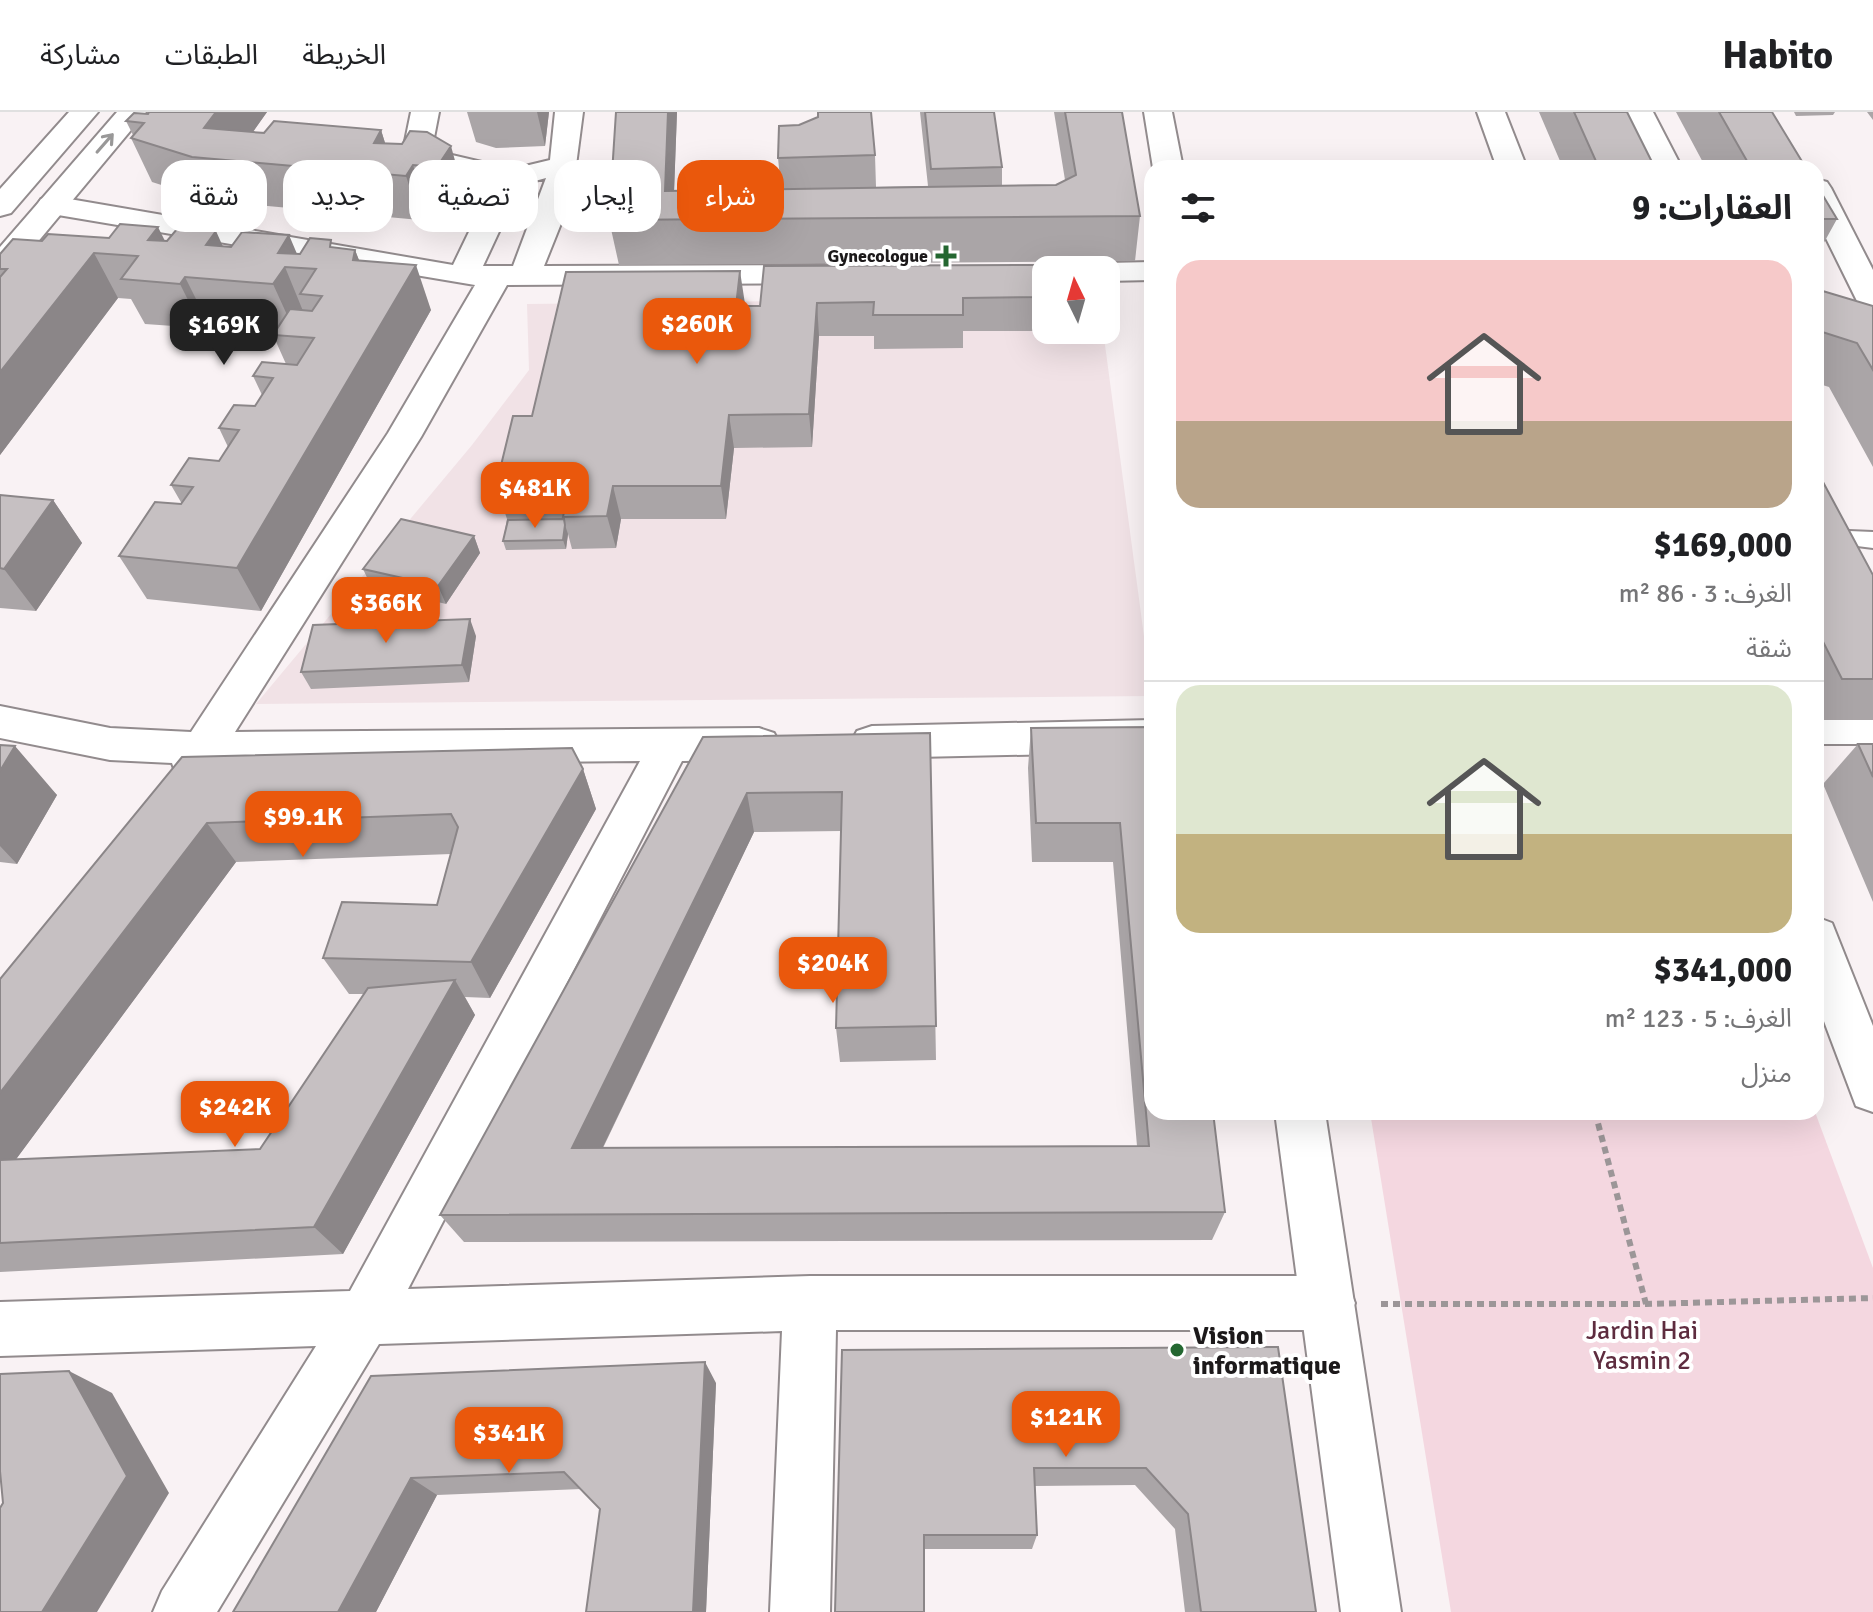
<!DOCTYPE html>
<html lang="ar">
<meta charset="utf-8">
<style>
:root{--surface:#fff;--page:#f6f6f6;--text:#202124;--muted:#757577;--line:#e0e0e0;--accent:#ea580c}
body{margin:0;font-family:Signika,"Noto Sans Arabic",sans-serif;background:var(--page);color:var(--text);direction:rtl;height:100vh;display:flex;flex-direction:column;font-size:30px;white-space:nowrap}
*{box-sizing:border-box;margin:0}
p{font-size:26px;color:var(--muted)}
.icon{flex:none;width:44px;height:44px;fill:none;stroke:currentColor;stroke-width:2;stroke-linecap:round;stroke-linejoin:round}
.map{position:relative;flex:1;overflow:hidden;direction:ltr}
.sheet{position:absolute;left:1144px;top:48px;width:680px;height:960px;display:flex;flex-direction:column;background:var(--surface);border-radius:24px;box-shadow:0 8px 32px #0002;direction:rtl}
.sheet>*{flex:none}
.banner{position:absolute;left:24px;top:48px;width:760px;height:72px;direction:rtl;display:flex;gap:16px}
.needle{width:52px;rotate:355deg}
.controls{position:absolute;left:1032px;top:144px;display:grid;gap:16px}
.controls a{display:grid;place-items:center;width:88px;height:88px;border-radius:16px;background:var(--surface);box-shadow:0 8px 32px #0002;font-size:40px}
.price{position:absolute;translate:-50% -68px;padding:0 18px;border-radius:16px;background:var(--accent);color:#fff;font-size:26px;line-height:52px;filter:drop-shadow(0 2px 4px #0008)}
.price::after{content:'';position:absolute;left:50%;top:48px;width:24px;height:18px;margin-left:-12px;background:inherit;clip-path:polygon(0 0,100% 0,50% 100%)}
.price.active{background:#222;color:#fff}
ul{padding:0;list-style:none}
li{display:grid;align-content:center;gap:16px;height:424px;padding:0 32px}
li+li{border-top:2px solid var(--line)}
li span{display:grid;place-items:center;height:248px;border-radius:24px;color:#555}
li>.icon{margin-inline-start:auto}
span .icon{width:144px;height:144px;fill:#fffc;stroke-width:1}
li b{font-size:34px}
h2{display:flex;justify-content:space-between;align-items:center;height:96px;padding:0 32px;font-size:34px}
.tag{padding:0 28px;border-radius:24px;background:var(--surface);box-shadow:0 8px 32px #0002;font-size:28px;line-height:72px}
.tag.active{background:var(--accent);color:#fff}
header{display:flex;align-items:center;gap:48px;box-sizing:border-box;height:112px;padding:0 40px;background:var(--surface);border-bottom:2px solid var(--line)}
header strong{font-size:38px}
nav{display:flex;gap:44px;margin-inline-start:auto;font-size:28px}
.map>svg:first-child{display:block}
.built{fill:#f1e2e6}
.green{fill:#f4d7e0}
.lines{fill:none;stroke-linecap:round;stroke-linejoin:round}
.lane-casing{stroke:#928b8d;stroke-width:4}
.street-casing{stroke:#928b8d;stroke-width:4}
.secondary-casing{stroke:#928b8d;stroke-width:4}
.primary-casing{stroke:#928b8d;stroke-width:4}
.path{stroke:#9c9698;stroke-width:6;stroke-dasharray:7 5;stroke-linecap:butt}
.lane{fill:#fff;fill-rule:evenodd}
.street{fill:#fff;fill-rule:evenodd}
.secondary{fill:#fff;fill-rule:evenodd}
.primary{fill:#fff;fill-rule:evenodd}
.wall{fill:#aaa5a7;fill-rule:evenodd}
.shaded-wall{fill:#8b8688}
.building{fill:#c6c0c2;stroke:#8b8688;stroke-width:2}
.oneway{stroke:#999898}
.poi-dot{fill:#246731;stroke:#fff;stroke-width:3}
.labels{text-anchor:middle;stroke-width:8;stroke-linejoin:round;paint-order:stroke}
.far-poi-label{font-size:18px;font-weight:bold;fill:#1c191a;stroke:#fff;text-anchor:end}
.near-park-label{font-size:26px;fill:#5e2c3f;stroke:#fff}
.near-poi-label{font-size:26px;font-weight:bold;fill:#1c191a;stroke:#fff;text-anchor:start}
</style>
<header>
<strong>Habito</strong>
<nav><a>الخريطة</a><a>الطبقات</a><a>مشاركة</a></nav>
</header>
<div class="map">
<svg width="1873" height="1500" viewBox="0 0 1873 1500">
<rect width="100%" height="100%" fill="#f9f2f4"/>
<path class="built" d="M 1046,186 L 1046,218 L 1103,218 L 1152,584 L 256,592 L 472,333 L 529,258 L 527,192 Z"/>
<path class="green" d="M 1370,1000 L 1815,1000 L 1873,1156 L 1873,1500 L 1451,1500 Z"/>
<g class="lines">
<g class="lane-casing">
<path id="lane" d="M 1849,419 L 1873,420 L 1873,436 L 1841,432 L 1838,427 Z"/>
</g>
<g class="street-casing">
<path id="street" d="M 411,0 L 439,0 L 432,36 L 439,40 L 521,59 L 525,54 L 550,48 L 555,0 L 583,0 L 572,84 L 544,154 L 824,153 L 835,155 L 840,162 L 835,169 L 824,171 L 507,173 L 421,325 L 235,620 L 759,616 L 774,621 L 780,632 L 774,643 L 759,648 L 682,649 L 408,1177 L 810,1164 L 1328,1164 L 1347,1172 L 1355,1191 L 1347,1210 L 1328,1218 L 836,1218 L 830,1500 L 770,1500 L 782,1219 L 379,1232 L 217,1500 L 153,1500 L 162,1479 L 316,1234 L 0,1244 L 0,1190 L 350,1179 L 640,649 L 214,653 C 204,669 195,670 177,665 L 172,651 L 110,648 L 0,626 L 0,594 L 110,616 L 191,620 L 388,321 L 475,173 L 52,102 L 41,99 L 37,93 L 41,87 L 52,84 L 453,153 L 493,70 C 466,64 419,63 403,39 ZM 524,66 L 535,69 L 546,66 L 513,154 L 483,154 Z
M 1625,0 L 1653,0 L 1682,56 L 1652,56 Z
M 1816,67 L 1827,70 L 1831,76 L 1873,158 L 1873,199 L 1862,196 L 1857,189 L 1816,106 Z
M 1152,150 L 1152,168 L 1106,169 L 1106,158 L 1092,158 L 1106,151 Z
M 1816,600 L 1873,600 L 1873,632 L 1816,632 Z
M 1152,608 L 1152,640 L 872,646 L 857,641 L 851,630 L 857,619 L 872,614 Z"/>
</g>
<g class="secondary-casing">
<path id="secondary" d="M 1144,0 L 1172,0 L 1183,56 L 1153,56 Z
M 1477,0 L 1505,0 L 1527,56 L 1497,56 Z
M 1816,805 L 1832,811 L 1873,914 L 1873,1000 L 1856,994 L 1816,888 Z
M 1275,1000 L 1325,1000 L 1401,1500 L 1341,1500 Z"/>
</g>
<g class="primary-casing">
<path id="primary" d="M 69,0 L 98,0 L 11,101 L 0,104 L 0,77 Z
M 117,0 L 146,0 L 11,162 L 0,164 L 0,135 Z"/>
</g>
<path class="path" d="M 1595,1000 L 1646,1192
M 1381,1192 L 1646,1192 L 1873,1186"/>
<use href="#lane" class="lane"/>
<use href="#street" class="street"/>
<use href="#secondary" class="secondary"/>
<use href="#primary" class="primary"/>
</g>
<path class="wall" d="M 149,0 L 267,0 L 253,20 L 381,18 L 385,31 L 402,32 L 410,19 L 463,78 L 451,99 L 427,97 L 420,108 L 212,89 L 152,70 L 131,26 L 133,23 L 126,9 L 148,2 Z
M 467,0 L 549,0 L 545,34 L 496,36 L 476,30 Z
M 616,0 L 677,0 L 674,78 L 781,77 L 778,46 L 875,43 L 876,75 L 928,74 L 920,0 L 994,0 L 1002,55 L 1002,73 L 1056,73 L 1065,68 L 1054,0 L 1122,0 L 1140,104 L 1135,149 L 619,153 L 609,108 Z
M 1539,0 L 1627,0 L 1655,56 L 1563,56 Z
M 1676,0 L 1772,0 L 1806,56 L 1706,56 Z
M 1794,0 L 1835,0 L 1833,3 L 1796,4 Z
M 1867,0 L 1873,0 L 1873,8 Z
M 1816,72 L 1837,107 L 1816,145 Z
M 42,129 L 165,129 L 300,142 L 334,135 L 355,138 L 359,148 L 431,198 L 261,499 L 147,487 L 119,444 L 182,392 L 171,373 L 219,349 L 228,335 L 219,316 L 255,294 L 262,283 L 253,264 L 286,252 L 273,223 L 278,215 L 207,209 L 202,216 L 145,212 L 131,187 L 118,186 L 0,343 L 0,142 Z
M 764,154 L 1042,185 L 1039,219 L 963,219 L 963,236 L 874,237 L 874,224 L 819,224 L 812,335 L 734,336 L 726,407 L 621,407 L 616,436 L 572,437 L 568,422 L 566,437 L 506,438 L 503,429 L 507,407 L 496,374 L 532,304 L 760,194 Z
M 1816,177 L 1873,194 L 1873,355 L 1829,275 L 1816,271 Z
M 1816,357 L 1873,463 L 1873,608 L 1816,608 Z
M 0,383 L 53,388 L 82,431 L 36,499 L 0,496 Z
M 474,424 L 480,441 L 446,492 L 371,474 L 363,457 Z
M 476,524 L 469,570 L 311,577 L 301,560 Z
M 1152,615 L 1225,1100 L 1212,1128 L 464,1130 L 440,1103 L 703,625 L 930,621 L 936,948 L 840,950 L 836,916 L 841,719 L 754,720 L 603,1036 L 1137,1034 L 1113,750 L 1032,750 L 1028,656 L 1031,616 Z
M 1858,632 L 1873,632 L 1873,790 L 1823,672 Z
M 0,633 L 57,683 L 17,752 L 0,750 Z
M 182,645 L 583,657 L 596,697 L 490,886 L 465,885 L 475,903 L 343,1142 L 0,1160 L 0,867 ZM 451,742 L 437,793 L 323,846 L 349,882 L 364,882 L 260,1037 L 16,1047 L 236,750 Z
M 1278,1235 L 1316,1500 L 1185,1500 L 1175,1417 L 1135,1373 L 1035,1374 L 1037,1423 L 1032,1437 L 924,1437 L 842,1238 Z
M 371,1264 L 716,1271 L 706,1500 L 586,1500 L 600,1397 L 581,1377 L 437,1383 L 376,1500 L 233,1500 Z"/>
<path class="shaded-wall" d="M 216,0 L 267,0 L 232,49 L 204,16 Z
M 537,0 L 549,0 L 545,34 Z
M 668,0 L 677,0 L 673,108 L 665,79 Z
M 381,18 L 395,63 L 374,31 Z
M 451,34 L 463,78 L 451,99 L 437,55 Z
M 413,53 L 427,97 L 420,108 L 406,64 Z
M 158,115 L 180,159 L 170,172 L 148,128 Z
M 216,119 L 236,164 L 206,133 Z
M 289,123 L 303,156 L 285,155 L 303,199 L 293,216 L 273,172 L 278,141 Z
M 355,138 L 372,182 L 353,148 Z
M 94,141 L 118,186 L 0,343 L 0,260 Z
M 416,153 L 431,198 L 261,499 L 237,456 Z
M 740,159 L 745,192 L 741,228 L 736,194 Z
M 185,165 L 207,209 L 202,216 L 180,172 Z
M 817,191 L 819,224 L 812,335 L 809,302 Z
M 729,303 L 734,336 L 726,407 L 721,374 Z
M 613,374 L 621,407 L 616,436 L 607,404 Z
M 53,388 L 82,431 L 36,499 L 4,457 Z
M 565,413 L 568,422 L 566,437 L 563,428 Z
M 474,424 L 480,441 L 446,492 L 438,474 Z
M 470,507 L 476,524 L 469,570 L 462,553 Z
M 15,634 L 57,683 L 17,752 L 0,734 L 0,659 Z
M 583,657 L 596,697 L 490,886 L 471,850 Z
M 747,681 L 754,720 L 588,1066 L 572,1036 Z
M 207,711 L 236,750 L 0,1069 L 0,981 Z
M 455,868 L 475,903 L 343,1142 L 314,1115 Z
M 705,1250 L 716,1271 L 706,1500 L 693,1500 Z
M 69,1259 L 112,1281 L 169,1381 L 97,1500 L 42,1500 Z
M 411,1366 L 437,1383 L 376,1500 L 338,1500 Z"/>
<path class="building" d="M 149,0 L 216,0 L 204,16 L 264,21 L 274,9 L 381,18 L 374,31 L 402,32 L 410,19 L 427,20 L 451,34 L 437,55 L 413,53 L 406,64 L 192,45 L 131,26 L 144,11 L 126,9 L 134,1 L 148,2 Z
M 616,0 L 668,0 L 665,79 L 1056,73 L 1076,63 L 1065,0 L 1122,0 L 1140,104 L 609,108 Z
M 818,0 L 871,0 L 875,43 L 778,46 L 779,14 L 799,13 L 818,5 Z
M 925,0 L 994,0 L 1002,55 L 931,57 Z
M 1574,0 L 1627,0 L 1655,56 L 1599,56 Z
M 1719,0 L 1772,0 L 1806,56 L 1751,56 Z
M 1816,72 L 1837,107 L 1816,107 Z
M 120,112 L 158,115 L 148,128 L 167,129 L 177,117 L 216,119 L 206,133 L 231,135 L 242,120 L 289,123 L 278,141 L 300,142 L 310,126 L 331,128 L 330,135 L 355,138 L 353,148 L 416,153 L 237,456 L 119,444 L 155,390 L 181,392 L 193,375 L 171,373 L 189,346 L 219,349 L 239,318 L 219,316 L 234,293 L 255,294 L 273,266 L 253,264 L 262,250 L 297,253 L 314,226 L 273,223 L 290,197 L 312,199 L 322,184 L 300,182 L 316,157 L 285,155 L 273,172 L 185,165 L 180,172 L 121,167 L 138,144 L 94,141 L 0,260 L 0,165 L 7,157 L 0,157 L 0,142 L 13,127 L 42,129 L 48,122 L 109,126 Z
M 1039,153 L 1042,185 L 963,186 L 963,203 L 873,203 L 874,190 L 817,191 L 809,302 L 729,303 L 721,374 L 613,374 L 607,404 L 563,405 L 569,374 L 496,374 L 513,304 L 532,304 L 566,160 L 740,159 L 736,194 L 760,194 L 764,154 Z
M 1816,177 L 1873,194 L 1873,258 L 1857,231 L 1816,218 Z
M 1816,357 L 1873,463 L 1873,567 L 1842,567 L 1816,516 Z
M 0,383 L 53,388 L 4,457 L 0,456 Z
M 401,407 L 474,424 L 438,474 L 363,457 Z
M 564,407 L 565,413 L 563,428 L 503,429 L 508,408 Z
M 470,507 L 462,553 L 301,560 L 313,513 Z
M 1152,615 L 1152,1000 L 1213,1000 L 1225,1100 L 440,1103 L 703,625 L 930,621 L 936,914 L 836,916 L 842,680 L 747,681 L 572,1036 L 1149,1034 L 1120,711 L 1036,711 L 1031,616 Z
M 1858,632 L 1873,632 L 1873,665 Z
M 0,633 L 15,634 L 0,659 Z
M 572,636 L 583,657 L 471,850 L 323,846 L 342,790 L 437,793 L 458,715 L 451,702 L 207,711 L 0,981 L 0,867 L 182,645 Z
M 455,868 L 314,1115 L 0,1131 L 0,1048 L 260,1037 L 368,876 Z
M 1278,1235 L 1316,1500 L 1201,1500 L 1188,1402 L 1146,1356 L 1034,1356 L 1037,1423 L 924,1423 L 924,1500 L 835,1500 L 842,1238 Z
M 705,1250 L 693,1500 L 586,1500 L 600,1397 L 564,1360 L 411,1366 L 338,1500 L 233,1500 L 371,1264 Z
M 69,1259 L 127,1364 L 42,1500 L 0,1500 L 0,1396 L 3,1391 L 0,1359 L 0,1262 Z"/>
<defs><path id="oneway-shaft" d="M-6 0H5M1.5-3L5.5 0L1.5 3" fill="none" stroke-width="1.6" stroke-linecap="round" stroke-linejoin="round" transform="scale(2)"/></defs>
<use class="oneway" href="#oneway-shaft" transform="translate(105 31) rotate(-49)"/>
<g class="poi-dot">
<path d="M942 132h8v8h8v8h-8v8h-8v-8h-8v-8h8z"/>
<circle cx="1177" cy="1238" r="8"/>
</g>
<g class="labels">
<g class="far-poi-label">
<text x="928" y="150">Gynecologue</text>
</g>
<g class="near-park-label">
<text x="1642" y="1227">Jardin Hai<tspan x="1642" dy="30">Yasmin 2</tspan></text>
</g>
<g class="near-poi-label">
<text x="1193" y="1232">Vision<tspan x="1193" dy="30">informatique</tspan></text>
</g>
</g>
</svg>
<div class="controls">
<a><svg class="needle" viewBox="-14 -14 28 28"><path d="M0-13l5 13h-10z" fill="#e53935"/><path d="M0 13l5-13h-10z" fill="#757577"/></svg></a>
</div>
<b class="price" style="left:697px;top:254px">$260K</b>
<b class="price active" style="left:224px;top:255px">$169K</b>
<b class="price" style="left:535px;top:418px">$481K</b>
<b class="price" style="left:386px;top:533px">$366K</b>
<b class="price" style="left:303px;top:747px">$99.1K</b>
<b class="price" style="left:833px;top:893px">$204K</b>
<b class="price" style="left:235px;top:1037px">$242K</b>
<b class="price" style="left:1066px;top:1347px">$121K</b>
<b class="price" style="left:509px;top:1363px">$341K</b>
<div class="banner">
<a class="tag active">شراء</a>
<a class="tag">إيجار</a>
<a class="tag">تصفية</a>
<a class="tag">جديد</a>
<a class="tag">شقة</a>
</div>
<section class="sheet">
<h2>العقارات: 9<svg class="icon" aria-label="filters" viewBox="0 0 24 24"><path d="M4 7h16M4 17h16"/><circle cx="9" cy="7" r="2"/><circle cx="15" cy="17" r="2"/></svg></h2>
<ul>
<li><span style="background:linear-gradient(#f6c9c9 65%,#b9a48a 0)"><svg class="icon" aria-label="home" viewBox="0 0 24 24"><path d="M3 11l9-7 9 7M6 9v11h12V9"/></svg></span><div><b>$169,000</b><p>الغرف: 3 · 86 m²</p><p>شقة</p></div></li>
<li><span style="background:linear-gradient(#dfe7d0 60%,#c2b280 0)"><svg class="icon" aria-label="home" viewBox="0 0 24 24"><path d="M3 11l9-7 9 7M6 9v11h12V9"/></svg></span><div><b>$341,000</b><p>الغرف: 5 · 123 m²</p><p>منزل</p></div></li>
</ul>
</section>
</div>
